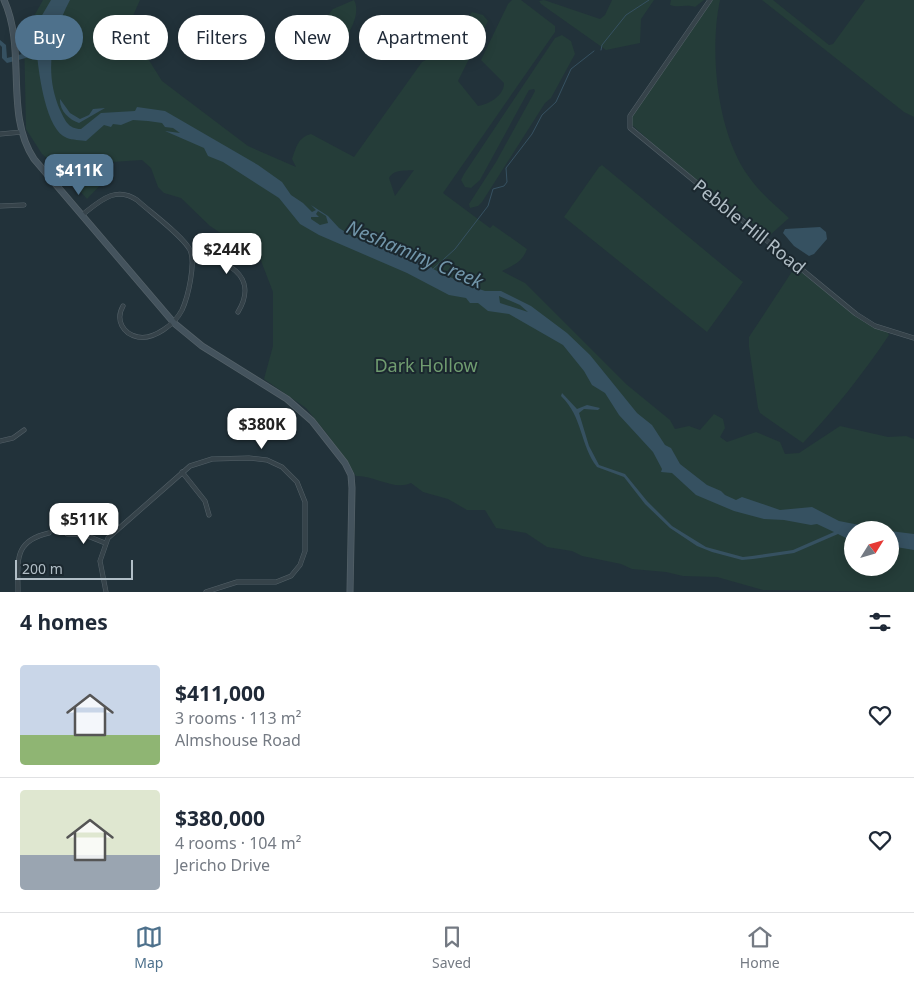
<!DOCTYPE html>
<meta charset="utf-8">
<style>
:root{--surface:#fff;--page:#f2f2f3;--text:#1f2937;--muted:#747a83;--line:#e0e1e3;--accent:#4e718c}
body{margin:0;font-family:"Noto Sans",sans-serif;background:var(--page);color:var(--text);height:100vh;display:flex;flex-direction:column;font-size:19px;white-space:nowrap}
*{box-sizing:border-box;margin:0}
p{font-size:16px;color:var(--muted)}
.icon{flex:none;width:28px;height:28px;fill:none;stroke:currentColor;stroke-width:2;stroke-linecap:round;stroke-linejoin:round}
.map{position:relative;height:592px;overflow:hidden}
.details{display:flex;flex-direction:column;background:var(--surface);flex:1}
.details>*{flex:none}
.guide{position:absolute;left:15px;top:15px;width:500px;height:45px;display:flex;gap:10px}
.needle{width:32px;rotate:53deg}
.tools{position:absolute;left:844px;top:521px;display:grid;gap:10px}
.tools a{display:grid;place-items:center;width:55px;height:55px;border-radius:50%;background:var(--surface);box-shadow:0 2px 12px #0003;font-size:25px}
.scale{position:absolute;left:15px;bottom:12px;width:118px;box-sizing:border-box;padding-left:5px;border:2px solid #b1bec6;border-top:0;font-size:14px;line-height:18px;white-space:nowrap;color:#b1bec6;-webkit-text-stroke:4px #1b282f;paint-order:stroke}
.price{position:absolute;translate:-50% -42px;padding:0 11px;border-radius:10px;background:#fff;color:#222;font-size:16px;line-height:32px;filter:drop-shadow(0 1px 2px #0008)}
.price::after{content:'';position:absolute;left:50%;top:30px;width:15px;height:11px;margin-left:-8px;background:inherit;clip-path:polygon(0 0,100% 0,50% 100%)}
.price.on{background:var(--accent);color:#fff}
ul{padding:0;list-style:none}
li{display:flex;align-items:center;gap:15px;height:125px;padding:0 20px}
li+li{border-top:1px solid var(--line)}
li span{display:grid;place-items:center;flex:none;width:140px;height:100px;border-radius:5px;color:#555}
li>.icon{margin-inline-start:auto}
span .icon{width:60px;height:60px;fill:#fffc;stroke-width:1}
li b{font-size:21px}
h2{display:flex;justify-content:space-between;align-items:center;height:60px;padding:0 20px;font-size:21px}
.pill{padding:0 18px;border-radius:22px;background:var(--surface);box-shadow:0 2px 12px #0003;font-size:18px;line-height:45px}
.pill.on{background:var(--accent);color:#fff}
.dock{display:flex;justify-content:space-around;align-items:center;height:70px;border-top:1px solid var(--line);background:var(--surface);font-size:14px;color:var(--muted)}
.dock a{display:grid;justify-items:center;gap:2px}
.dock .on{color:var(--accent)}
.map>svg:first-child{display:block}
.green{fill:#253d39;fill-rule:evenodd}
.water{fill:#365161;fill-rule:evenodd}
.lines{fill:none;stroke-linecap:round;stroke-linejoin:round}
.stream{stroke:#365161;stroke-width:1}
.minor-casing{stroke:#546168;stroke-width:5}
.secondary-casing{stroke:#546168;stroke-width:7}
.minor{stroke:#36434a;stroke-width:4}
.secondary{stroke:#44535d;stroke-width:5.5}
.labels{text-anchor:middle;stroke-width:4;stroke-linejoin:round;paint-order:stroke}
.street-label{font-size:18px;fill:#b1bec6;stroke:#1b282f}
.park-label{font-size:18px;fill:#709c70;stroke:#1b282f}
.water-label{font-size:19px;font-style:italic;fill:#7296aa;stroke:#1b282f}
</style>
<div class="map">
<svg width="914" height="592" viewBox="0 0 914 592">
<rect width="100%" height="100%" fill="#22323a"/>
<path class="green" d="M 43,0 L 140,0 L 128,27 L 162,81 L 248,146 L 296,167 L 292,159 C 296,148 298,137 311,134 L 354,157 L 422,62 L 443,51 L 472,12 L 483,15 L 488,21 L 458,81 L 478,106 C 489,104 504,96 504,83 L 481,60 L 508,4 L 512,0 L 521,0 L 555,26 L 555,32 L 443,193 L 490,228 L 493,225 L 527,249 C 522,263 513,265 502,271 L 525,283 L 626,384 L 670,420 L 675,429 L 689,426 L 700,430 L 714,414 L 723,419 L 725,428 L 720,437 L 727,442 L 756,432 L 780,442 L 785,454 L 799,453 L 840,426 L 888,437 L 906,436 L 914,439 L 914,592 L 763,590 L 717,577 L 683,576 L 666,572 L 632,569 L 621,564 L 582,556 L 572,551 L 547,547 L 526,533 L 496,528 L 485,510 L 467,510 L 448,499 L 423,492 L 411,483 C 394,491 374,475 356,476 L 328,435 L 306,408 L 264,379 L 273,346 L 273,292 L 258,253 L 241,241 L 222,234 L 210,226 L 181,198 L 164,193 L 158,187 L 151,168 L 142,160 L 112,162 L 104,181 L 87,199 L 62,171 L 42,154 L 26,129 L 24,34 ZM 414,170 L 395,196 L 389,178 C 394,169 405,171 414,170 ZM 852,530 L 890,530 L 890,568 L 852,568 Z
M 354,0 C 360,11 353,26 347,36 L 332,39 L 326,33 L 323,22 L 333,9 Z
M 544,0 L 600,19 L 605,15 L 612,0 L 654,0 L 641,19 L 640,43 L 606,50 L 541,4 L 539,1 Z
M 671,0 L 704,0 L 695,7 C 686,4 678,8 670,5 Z
M 712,0 L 720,0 C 709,52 717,134 749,177 C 760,193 775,205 789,218 L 769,236 L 671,160 L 632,125 L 631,117 Z
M 762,0 L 773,0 L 829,45 L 833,44 L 865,0 L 914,0 L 914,117 L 904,112 Z
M 562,35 L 571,41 L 575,54 L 551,98 L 545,103 L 482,202 L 478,206 L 470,208 L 469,204 L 496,162 L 535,91 L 534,89 L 529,90 L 480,180 L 471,188 L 465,187 L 461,180 L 464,174 L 555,38 Z
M 602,165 L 743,282 L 707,332 L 564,217 L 599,167 Z
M 795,267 L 862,320 L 887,331 L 889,335 C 863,374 835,409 803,443 L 760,413 L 758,408 L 749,347 L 749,337 Z"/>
<path class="water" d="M 51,0 L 70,0 C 51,36 44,73 60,110 C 65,120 68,129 81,129 L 101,113 L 135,111 L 137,107 L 165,111 L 258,165 L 282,182 L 291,195 L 303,203 L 312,212 L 316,210 L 311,205 L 328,216 L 339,228 L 350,235 L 376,246 L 383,245 L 395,251 L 413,254 L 425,260 L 433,269 L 467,285 L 485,291 L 501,291 L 531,306 L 567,333 L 590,355 L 637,413 L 652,425 L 665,445 L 671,448 L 680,464 L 707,485 L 721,491 L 725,495 L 736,500 L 742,497 L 780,510 L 812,507 L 839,521 L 885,530 L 852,530 L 852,541 L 838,534 L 794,553 L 753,559 L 742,560 L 712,552 L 697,546 L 670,528 L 645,504 L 624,477 L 597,467 C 580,445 583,417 561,396 L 562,393 L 577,409 L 587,405 L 600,408 L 598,410 L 584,409 L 579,413 L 589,446 L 599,465 L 625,474 L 647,501 L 672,526 L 706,547 L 743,557 L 752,556 L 793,550 L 834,532 L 817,524 L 811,525 L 784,520 L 764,519 L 734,511 L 696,495 L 672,473 L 661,472 L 662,469 L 653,452 L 619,415 L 605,393 L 592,385 L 584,371 L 563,345 L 509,314 L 488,311 L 478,303 L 470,303 L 466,298 L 449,295 L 407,273 L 319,235 L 300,224 L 279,198 L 223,162 L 208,156 L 204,148 L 165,131 L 180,133 L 173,128 L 165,127 L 162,123 L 148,121 L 133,120 L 121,125 L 113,124 L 111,127 L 104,125 L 86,141 C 81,140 72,140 67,138 C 46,131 39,74 37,55 L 7,63 L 2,58 L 2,47 L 0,45 L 0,40 L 6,45 L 7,58 L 37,50 L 41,17 ZM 318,211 L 326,216 L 328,223 L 320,225 L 311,219 L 311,217 L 319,217 L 316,214 ZM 499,296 L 520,305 L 528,312 L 500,303 Z
M 60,99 L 70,113 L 80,119 L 89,115 L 93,109 L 105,108 L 79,123 C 69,120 59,110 60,99 Z
M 820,227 L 826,232 L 827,239 L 814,254 L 809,256 L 794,246 L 783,233 L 785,229 Z
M 890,531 L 914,534 L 914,550 L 890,546 Z"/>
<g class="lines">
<path class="stream" d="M 601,50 L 602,45 L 626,15 L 649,0
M 432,270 L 455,249 L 488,206 L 493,189 L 504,186 L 507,182 L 506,168 L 532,134 L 542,115 L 556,102 L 571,69 L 594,51"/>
<g class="minor-casing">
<path id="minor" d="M 710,0 L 630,116 L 630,128 L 856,314 L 875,326 L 914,338
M 0,134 L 22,132
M 0,206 L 24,205
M 82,215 C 99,202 115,185 137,200 C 150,212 183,236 190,250 C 196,263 188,297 182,310 C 175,324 154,340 138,337 C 123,334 115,320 123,306
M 193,260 C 225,256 260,276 238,312
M 0,441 L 13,438 L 24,430
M 182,472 L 205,501 L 209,515
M 67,534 L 85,535 L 105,543
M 18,592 C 18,561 13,541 49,533
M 106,592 L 100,561 L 108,538 L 190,466 L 212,459 L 249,458 L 267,460 L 282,467 L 297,482 L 305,502 L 305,551 L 300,565 L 291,576 L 276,582 L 237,582 L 206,592"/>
</g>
<g class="secondary-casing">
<path id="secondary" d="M 4,0 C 27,50 4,114 34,159 L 174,323 L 202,346 L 287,399 L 312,421 L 345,463 L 351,475 L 352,488 L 350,592"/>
</g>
<use href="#minor" class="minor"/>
<use href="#secondary" class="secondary"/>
</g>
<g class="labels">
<g class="street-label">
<text transform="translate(749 227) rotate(39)" y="6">Pebble Hill Road</text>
</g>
<g class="park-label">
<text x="426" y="372">Dark Hollow</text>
</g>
<g class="water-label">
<text transform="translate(415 254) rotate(23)" y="7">Neshaminy Creek</text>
</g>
</g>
</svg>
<div class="tools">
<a><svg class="needle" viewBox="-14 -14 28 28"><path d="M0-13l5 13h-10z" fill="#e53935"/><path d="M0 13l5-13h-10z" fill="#747a83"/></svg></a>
</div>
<div class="scale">200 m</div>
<b class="price on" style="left:79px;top:196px">$411K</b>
<b class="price" style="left:227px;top:275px">$244K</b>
<b class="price" style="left:262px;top:450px">$380K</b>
<b class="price" style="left:84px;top:545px">$511K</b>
<div class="guide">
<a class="pill on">Buy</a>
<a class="pill">Rent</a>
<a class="pill">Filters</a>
<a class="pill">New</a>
<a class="pill">Apartment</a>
</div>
</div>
<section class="details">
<h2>4 homes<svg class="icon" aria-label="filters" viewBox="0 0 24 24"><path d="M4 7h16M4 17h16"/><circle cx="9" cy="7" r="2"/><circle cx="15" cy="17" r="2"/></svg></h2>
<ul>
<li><span style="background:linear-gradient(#c9d6e8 70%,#8fb573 0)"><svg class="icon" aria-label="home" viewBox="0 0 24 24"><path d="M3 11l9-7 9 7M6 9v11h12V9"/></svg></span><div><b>$411,000</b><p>3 rooms · 113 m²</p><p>Almshouse Road</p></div><svg class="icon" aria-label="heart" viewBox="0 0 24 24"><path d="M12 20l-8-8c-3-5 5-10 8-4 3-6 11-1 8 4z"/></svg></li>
<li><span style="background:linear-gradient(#dfe7d0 65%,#9aa5b1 0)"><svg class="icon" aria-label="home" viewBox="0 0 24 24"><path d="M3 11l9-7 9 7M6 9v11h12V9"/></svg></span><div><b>$380,000</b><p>4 rooms · 104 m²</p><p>Jericho Drive</p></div><svg class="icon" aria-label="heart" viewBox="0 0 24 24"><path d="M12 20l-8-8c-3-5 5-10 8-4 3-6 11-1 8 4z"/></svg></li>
</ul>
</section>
<nav class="dock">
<a class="on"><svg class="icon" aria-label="map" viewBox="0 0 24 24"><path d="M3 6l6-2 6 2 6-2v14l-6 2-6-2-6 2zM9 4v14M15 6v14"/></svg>Map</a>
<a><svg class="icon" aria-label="saved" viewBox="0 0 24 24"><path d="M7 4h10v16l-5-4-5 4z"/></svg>Saved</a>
<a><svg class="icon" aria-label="home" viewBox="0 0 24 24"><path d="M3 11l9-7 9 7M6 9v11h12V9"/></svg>Home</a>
</nav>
